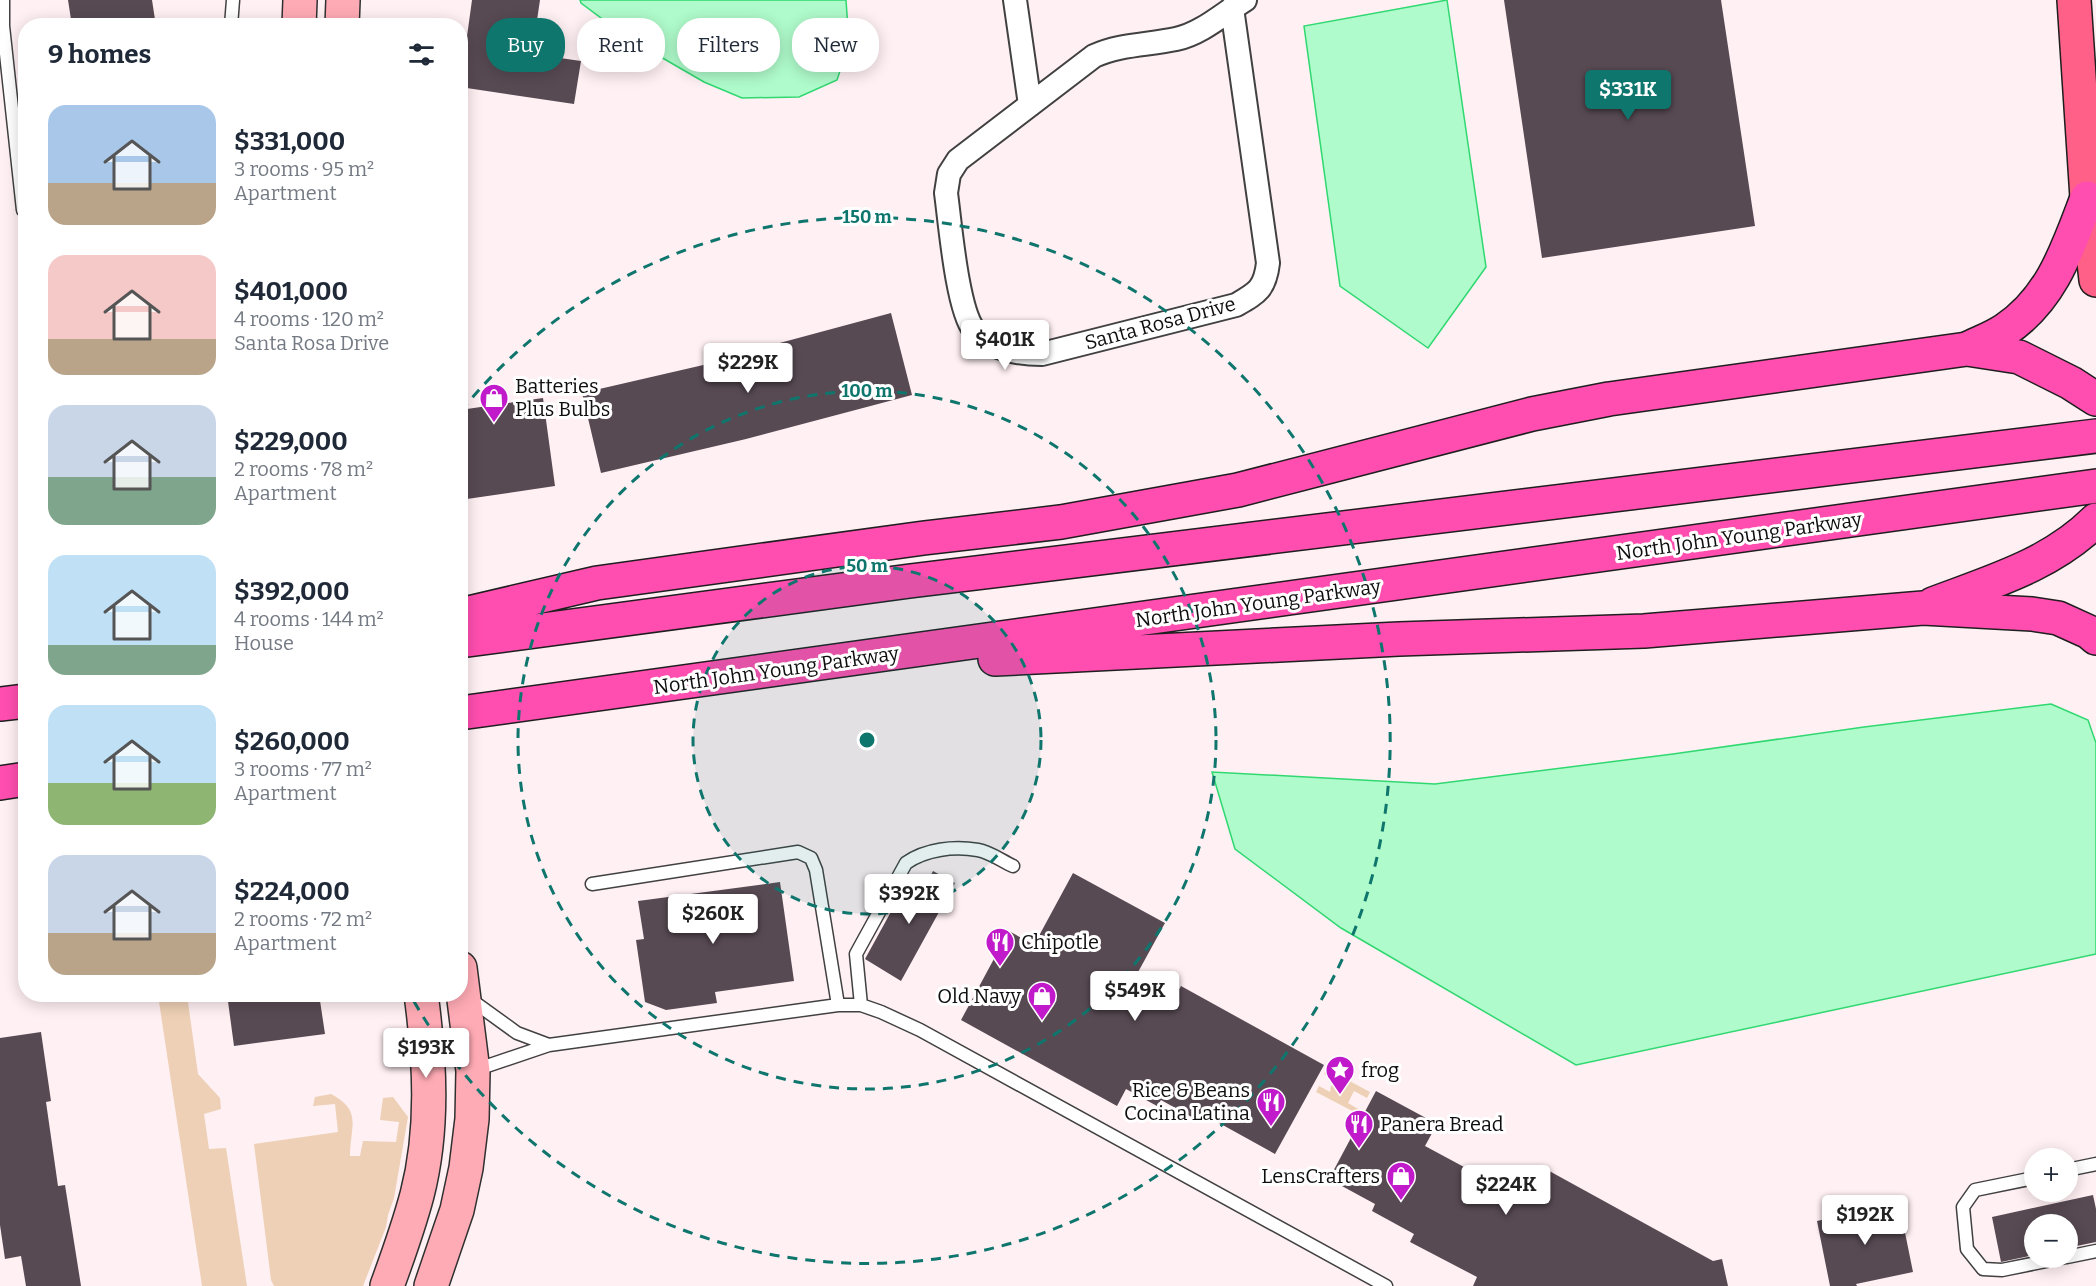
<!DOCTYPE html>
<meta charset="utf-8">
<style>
:root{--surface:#fff;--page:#f6f6f7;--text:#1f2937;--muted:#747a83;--accent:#0f766e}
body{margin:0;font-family:Bitter,serif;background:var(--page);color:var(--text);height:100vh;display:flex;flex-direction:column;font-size:22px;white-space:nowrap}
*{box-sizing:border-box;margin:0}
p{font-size:20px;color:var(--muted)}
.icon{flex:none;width:33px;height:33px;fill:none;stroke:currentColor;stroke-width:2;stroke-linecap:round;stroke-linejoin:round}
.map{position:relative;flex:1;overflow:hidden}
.side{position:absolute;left:18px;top:18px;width:450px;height:984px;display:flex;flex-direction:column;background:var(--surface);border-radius:24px;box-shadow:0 3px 15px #0003}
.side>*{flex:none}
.guide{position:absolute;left:486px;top:18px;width:570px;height:54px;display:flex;gap:12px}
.controls{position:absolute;left:2024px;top:1148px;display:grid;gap:12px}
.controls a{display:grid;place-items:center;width:54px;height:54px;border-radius:50%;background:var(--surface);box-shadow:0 3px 15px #0003;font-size:30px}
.price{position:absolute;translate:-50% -51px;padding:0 14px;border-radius:6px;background:#fff;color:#222;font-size:20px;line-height:39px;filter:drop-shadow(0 2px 3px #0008)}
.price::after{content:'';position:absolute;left:50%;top:36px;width:18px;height:14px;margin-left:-9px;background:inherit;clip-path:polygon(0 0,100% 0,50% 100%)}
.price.current{background:var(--accent);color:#fff}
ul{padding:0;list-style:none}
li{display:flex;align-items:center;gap:18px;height:150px;padding:0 30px}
li span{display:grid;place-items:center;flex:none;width:168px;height:120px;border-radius:18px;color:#555}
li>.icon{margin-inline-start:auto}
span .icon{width:72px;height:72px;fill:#fffc;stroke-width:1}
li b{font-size:26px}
h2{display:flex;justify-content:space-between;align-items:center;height:72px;padding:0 30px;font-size:26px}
.tag{padding:0 21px;border-radius:24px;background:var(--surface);box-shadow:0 3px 15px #0003;font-size:21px;line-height:54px}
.tag.current{background:var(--accent);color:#fff}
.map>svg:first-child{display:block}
.green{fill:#edd0b5}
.water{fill:#affbcb;stroke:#30d871;stroke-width:1.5}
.building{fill:#584a53}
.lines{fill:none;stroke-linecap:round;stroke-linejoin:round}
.lane-casing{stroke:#414141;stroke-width:15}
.street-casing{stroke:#414141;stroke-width:26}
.secondary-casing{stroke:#303030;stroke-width:36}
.primary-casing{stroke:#1f1f1f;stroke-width:36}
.highway-casing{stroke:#1f1f1f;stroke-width:36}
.lane{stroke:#fff;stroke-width:12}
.street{stroke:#fff;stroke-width:22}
.secondary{stroke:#ffabb5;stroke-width:33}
.primary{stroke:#ff6088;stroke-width:33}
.highway{stroke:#ff4eb0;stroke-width:33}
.ring{fill:none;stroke:#0f766e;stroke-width:3;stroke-dasharray:10 8}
.labels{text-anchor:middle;stroke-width:6;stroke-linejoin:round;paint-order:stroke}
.street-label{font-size:20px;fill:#0e0e0e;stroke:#fff}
.poi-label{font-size:20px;fill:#0e0e0e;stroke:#fff;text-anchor:start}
.centre{fill:#0f766e;stroke:#fff;stroke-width:3}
.ring-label{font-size:18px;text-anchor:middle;font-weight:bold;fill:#0f766e;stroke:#fff;stroke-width:6;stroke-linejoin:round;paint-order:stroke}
</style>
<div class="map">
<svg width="2096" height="1286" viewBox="0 0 2096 1286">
<rect width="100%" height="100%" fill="#fff0f3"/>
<path class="green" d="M 158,995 L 187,995 L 198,1074 L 220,1098 L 221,1109 L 204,1114 L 209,1149 L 226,1148 L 247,1286 L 202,1286 Z
M 1327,1069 L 1370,1092 L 1367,1098 L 1354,1091 L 1348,1103 L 1360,1110 L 1358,1114 L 1316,1092 L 1319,1086 L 1330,1092 L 1331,1086 L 1336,1081 L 1324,1074 Z
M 331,1094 C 363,1111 350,1126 350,1156 L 360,1156 L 363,1141 L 396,1142 L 399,1122 L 380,1120 L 383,1098 L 393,1097 L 408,1117 L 394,1198 L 388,1215 L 386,1227 L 363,1286 L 274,1286 L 271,1280 L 254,1144 L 338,1132 L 335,1104 L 313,1106 L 315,1097 Z"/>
<path class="water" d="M 580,0 L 846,0 L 849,44 L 837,80 L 799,97 L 742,98 L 704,82 L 628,38 L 581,3 Z
M 1447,0 L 1486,267 L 1428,348 L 1340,286 L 1304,26 Z
M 2051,704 L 2088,720 L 2096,743 L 2096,954 L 1576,1065 L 1341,928 L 1235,849 L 1212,772 L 1435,784 L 1673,754 L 1864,727 Z"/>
<path class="building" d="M 68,0 L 152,0 L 156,26 L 72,26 Z
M 472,0 L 540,0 L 532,54 L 581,61 L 574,104 L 460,87 Z
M 1504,0 L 1721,0 L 1755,226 L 1542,258 Z
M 891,313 L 912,395 L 746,439 L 601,473 L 582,393 L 725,360 L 724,358 Z
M 543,398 L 555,486 L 460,500 L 460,410 Z
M 933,871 L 955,883 L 901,981 L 865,959 L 909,879 L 924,888 Z
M 1073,873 L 1165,923 L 1137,974 L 1176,995 L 1181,986 L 1324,1065 L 1275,1154 L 1201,1113 L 1197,1120 L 1161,1100 L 1157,1106 L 1126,1089 L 1117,1106 L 961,1020 L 1009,931 L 1034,945 Z
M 780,882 L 794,981 L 715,992 L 717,1003 L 666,1010 L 645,1002 L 636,940 L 644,939 L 638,901 Z
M 227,994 L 319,994 L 325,1034 L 234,1046 Z
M 41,1032 L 51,1101 L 46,1102 L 58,1186 L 65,1185 L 81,1286 L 26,1286 L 21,1256 L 5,1259 L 0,1225 L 0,1038 Z
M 1376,1091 L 1437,1124 L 1425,1146 L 1518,1196 L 1521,1190 L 1528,1194 L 1542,1167 L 1713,1261 L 1722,1259 L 1728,1286 L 1473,1286 L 1477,1277 L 1410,1242 L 1414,1234 L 1372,1211 L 1375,1204 L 1329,1179 Z
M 2093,1195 L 2096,1209 L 2096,1242 L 2067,1248 L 2067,1224 L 2034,1224 L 2034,1255 L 2001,1262 L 1992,1217 Z
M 1899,1203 L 1913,1272 L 1856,1284 L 1857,1286 L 1830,1286 L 1817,1221 Z"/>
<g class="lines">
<g class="lane-casing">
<path id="lane" d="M 3,0 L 3,26 L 23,210 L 26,209
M 231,26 L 233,0
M 592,884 L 798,852 L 811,858 L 816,870 L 838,1005
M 470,999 L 517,1033 L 549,1045
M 861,1005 L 856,954 L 906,863 C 926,849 954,846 978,850 C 990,852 1002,861 1013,866
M 475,1070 L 549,1045 L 838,1005 L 861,1005 L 881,1012 L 920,1030 L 1386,1286
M 2067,1170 L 2096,1164
M 2034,1178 L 1975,1190 L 1963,1207 L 1967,1249 L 1983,1269 L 2002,1270 L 2066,1257
M 2067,1257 L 2096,1251"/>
</g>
<g class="street-casing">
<path id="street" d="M 1015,0 L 1030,105
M 1232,8 L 1268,263 C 1265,289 1257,293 1236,305 L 1042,354 C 1018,354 990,350 974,330 C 957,309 950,222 946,193 L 949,174 L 958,160 L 1094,56 C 1120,44 1148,45 1176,39 C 1201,34 1224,13 1245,0"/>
</g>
<g class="secondary-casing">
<path id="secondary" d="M 299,26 L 300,0
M 342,26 L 343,0
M 387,1286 C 398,1256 409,1225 417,1195 C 434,1129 430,1061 421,994
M 431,1286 L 457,1210 L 466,1168 L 472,1119 L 473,1071 L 460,968"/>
</g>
<g class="primary-casing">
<path id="primary" d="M 2074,0 L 2087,198 L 2096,280"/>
</g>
<g class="highway-casing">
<path id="highway" d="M 1967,349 C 1979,343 1993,338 2005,330 C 2052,299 2068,248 2087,198
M 1933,604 C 1991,582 2051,565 2096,520
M 460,615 L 597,583 L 924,538 L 1061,522 L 1238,490 L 1532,414 L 1609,399 L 1967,349 L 2019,357 L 2071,383 L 2096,399
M 460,641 L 910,581 L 2096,436
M 995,659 L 1399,639 L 1644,631 L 1923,608 L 2032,614 L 2058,618 L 2089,632 L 2096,638
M 0,704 L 26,701
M 460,713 L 2096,486
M 0,783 L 26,779"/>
</g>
<use href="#lane" class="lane"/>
<use href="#street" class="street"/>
<use href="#secondary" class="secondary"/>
<use href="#primary" class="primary"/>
<use href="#highway" class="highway"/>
</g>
<circle cx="867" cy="740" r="174" fill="#0f766e" fill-opacity=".12"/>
<g class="ring">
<circle cx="867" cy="740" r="174"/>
<circle cx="867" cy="740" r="349"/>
<path d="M461 411A523 523 0 1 1 412 998"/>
</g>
<defs>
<g id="shop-pin" transform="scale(1.5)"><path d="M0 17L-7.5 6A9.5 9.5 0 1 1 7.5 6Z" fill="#c01aca" stroke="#fff"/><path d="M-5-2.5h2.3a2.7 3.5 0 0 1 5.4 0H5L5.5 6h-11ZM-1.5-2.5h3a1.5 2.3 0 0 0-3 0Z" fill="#fff"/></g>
<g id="restaurant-pin" transform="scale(1.5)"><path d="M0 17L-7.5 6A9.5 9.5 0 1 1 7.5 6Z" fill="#c01aca" stroke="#fff"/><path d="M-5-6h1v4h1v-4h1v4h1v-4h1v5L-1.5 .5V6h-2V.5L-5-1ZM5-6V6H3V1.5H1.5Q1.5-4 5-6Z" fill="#fff"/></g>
<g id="sight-pin" transform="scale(1.5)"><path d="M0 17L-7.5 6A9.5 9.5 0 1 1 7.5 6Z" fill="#c01aca" stroke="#fff"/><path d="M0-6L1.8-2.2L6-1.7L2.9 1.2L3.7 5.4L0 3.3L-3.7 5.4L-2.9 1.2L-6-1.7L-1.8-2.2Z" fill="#fff"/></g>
</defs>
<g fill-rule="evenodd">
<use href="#shop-pin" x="494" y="398"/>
<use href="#restaurant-pin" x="1000" y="942"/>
<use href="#shop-pin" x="1042" y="996"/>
<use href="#sight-pin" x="1340" y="1070"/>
<use href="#restaurant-pin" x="1271" y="1102"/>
<use href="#restaurant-pin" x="1359" y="1124"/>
<use href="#shop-pin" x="1401" y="1176"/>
</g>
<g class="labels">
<g class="street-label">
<text transform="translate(1160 323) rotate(-15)" y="7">Santa Rosa Drive</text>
<text transform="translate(1739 536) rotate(-8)" y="7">North John Young Parkway</text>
<text transform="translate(1258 603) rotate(-8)" y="7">North John Young Parkway</text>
<text transform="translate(776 670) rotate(-8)" y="7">North John Young Parkway</text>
</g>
<g class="poi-label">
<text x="515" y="393">Batteries<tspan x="515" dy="23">Plus Bulbs</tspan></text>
<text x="1021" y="949">Chipotle</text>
<text x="1021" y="1003" text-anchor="end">Old Navy</text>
<text x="1361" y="1077">frog</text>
<text x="1250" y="1097" text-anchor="end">Rice &amp; Beans<tspan x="1250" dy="23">Cocina Latina</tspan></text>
<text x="1380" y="1131">Panera Bread</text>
<text x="1380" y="1183" text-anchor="end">LensCrafters</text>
</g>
</g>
<circle cx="867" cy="740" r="9" class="centre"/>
<g class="ring-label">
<text x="867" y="223">150 m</text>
<text x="867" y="397">100 m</text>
<text x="867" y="572">50 m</text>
</g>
</svg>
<div class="controls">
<a>+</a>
<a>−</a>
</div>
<b class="price current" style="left:1628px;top:121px">$331K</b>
<b class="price" style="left:1005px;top:371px">$401K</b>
<b class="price" style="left:748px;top:394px">$229K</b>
<b class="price" style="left:909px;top:925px">$392K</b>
<b class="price" style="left:713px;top:945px">$260K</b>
<b class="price" style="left:1135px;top:1022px">$549K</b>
<b class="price" style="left:426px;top:1079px">$193K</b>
<b class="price" style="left:1506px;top:1216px">$224K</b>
<b class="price" style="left:1865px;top:1246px">$192K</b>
<div class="guide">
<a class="tag current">Buy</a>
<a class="tag">Rent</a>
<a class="tag">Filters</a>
<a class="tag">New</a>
</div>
<section class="side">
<h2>9 homes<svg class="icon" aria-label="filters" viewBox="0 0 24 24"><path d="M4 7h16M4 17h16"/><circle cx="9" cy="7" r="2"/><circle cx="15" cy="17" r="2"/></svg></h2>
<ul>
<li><span style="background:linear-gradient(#a9c7e8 65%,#b9a48a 0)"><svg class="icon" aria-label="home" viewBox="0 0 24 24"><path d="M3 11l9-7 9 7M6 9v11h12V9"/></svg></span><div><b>$331,000</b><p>3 rooms · 95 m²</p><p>Apartment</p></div></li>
<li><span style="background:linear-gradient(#f6c9c9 70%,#b9a48a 0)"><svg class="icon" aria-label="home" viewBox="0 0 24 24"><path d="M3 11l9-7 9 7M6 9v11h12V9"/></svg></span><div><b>$401,000</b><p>4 rooms · 120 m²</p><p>Santa Rosa Drive</p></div></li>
<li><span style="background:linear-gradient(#c9d6e8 60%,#7fa58c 0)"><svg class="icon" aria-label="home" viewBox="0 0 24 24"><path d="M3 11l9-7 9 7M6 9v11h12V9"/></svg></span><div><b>$229,000</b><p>2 rooms · 78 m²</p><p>Apartment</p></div></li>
<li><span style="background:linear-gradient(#bfe0f5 75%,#7fa58c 0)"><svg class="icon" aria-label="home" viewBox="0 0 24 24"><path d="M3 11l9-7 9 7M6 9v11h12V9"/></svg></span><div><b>$392,000</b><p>4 rooms · 144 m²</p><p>House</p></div></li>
<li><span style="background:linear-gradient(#bfe0f5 65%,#8fb573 0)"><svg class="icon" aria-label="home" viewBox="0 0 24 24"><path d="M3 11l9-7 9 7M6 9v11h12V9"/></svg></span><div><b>$260,000</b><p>3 rooms · 77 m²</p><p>Apartment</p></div></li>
<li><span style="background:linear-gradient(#c9d6e8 65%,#b9a48a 0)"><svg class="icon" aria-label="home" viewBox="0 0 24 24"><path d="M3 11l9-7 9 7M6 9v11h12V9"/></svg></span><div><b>$224,000</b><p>2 rooms · 72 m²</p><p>Apartment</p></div></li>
</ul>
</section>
</div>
